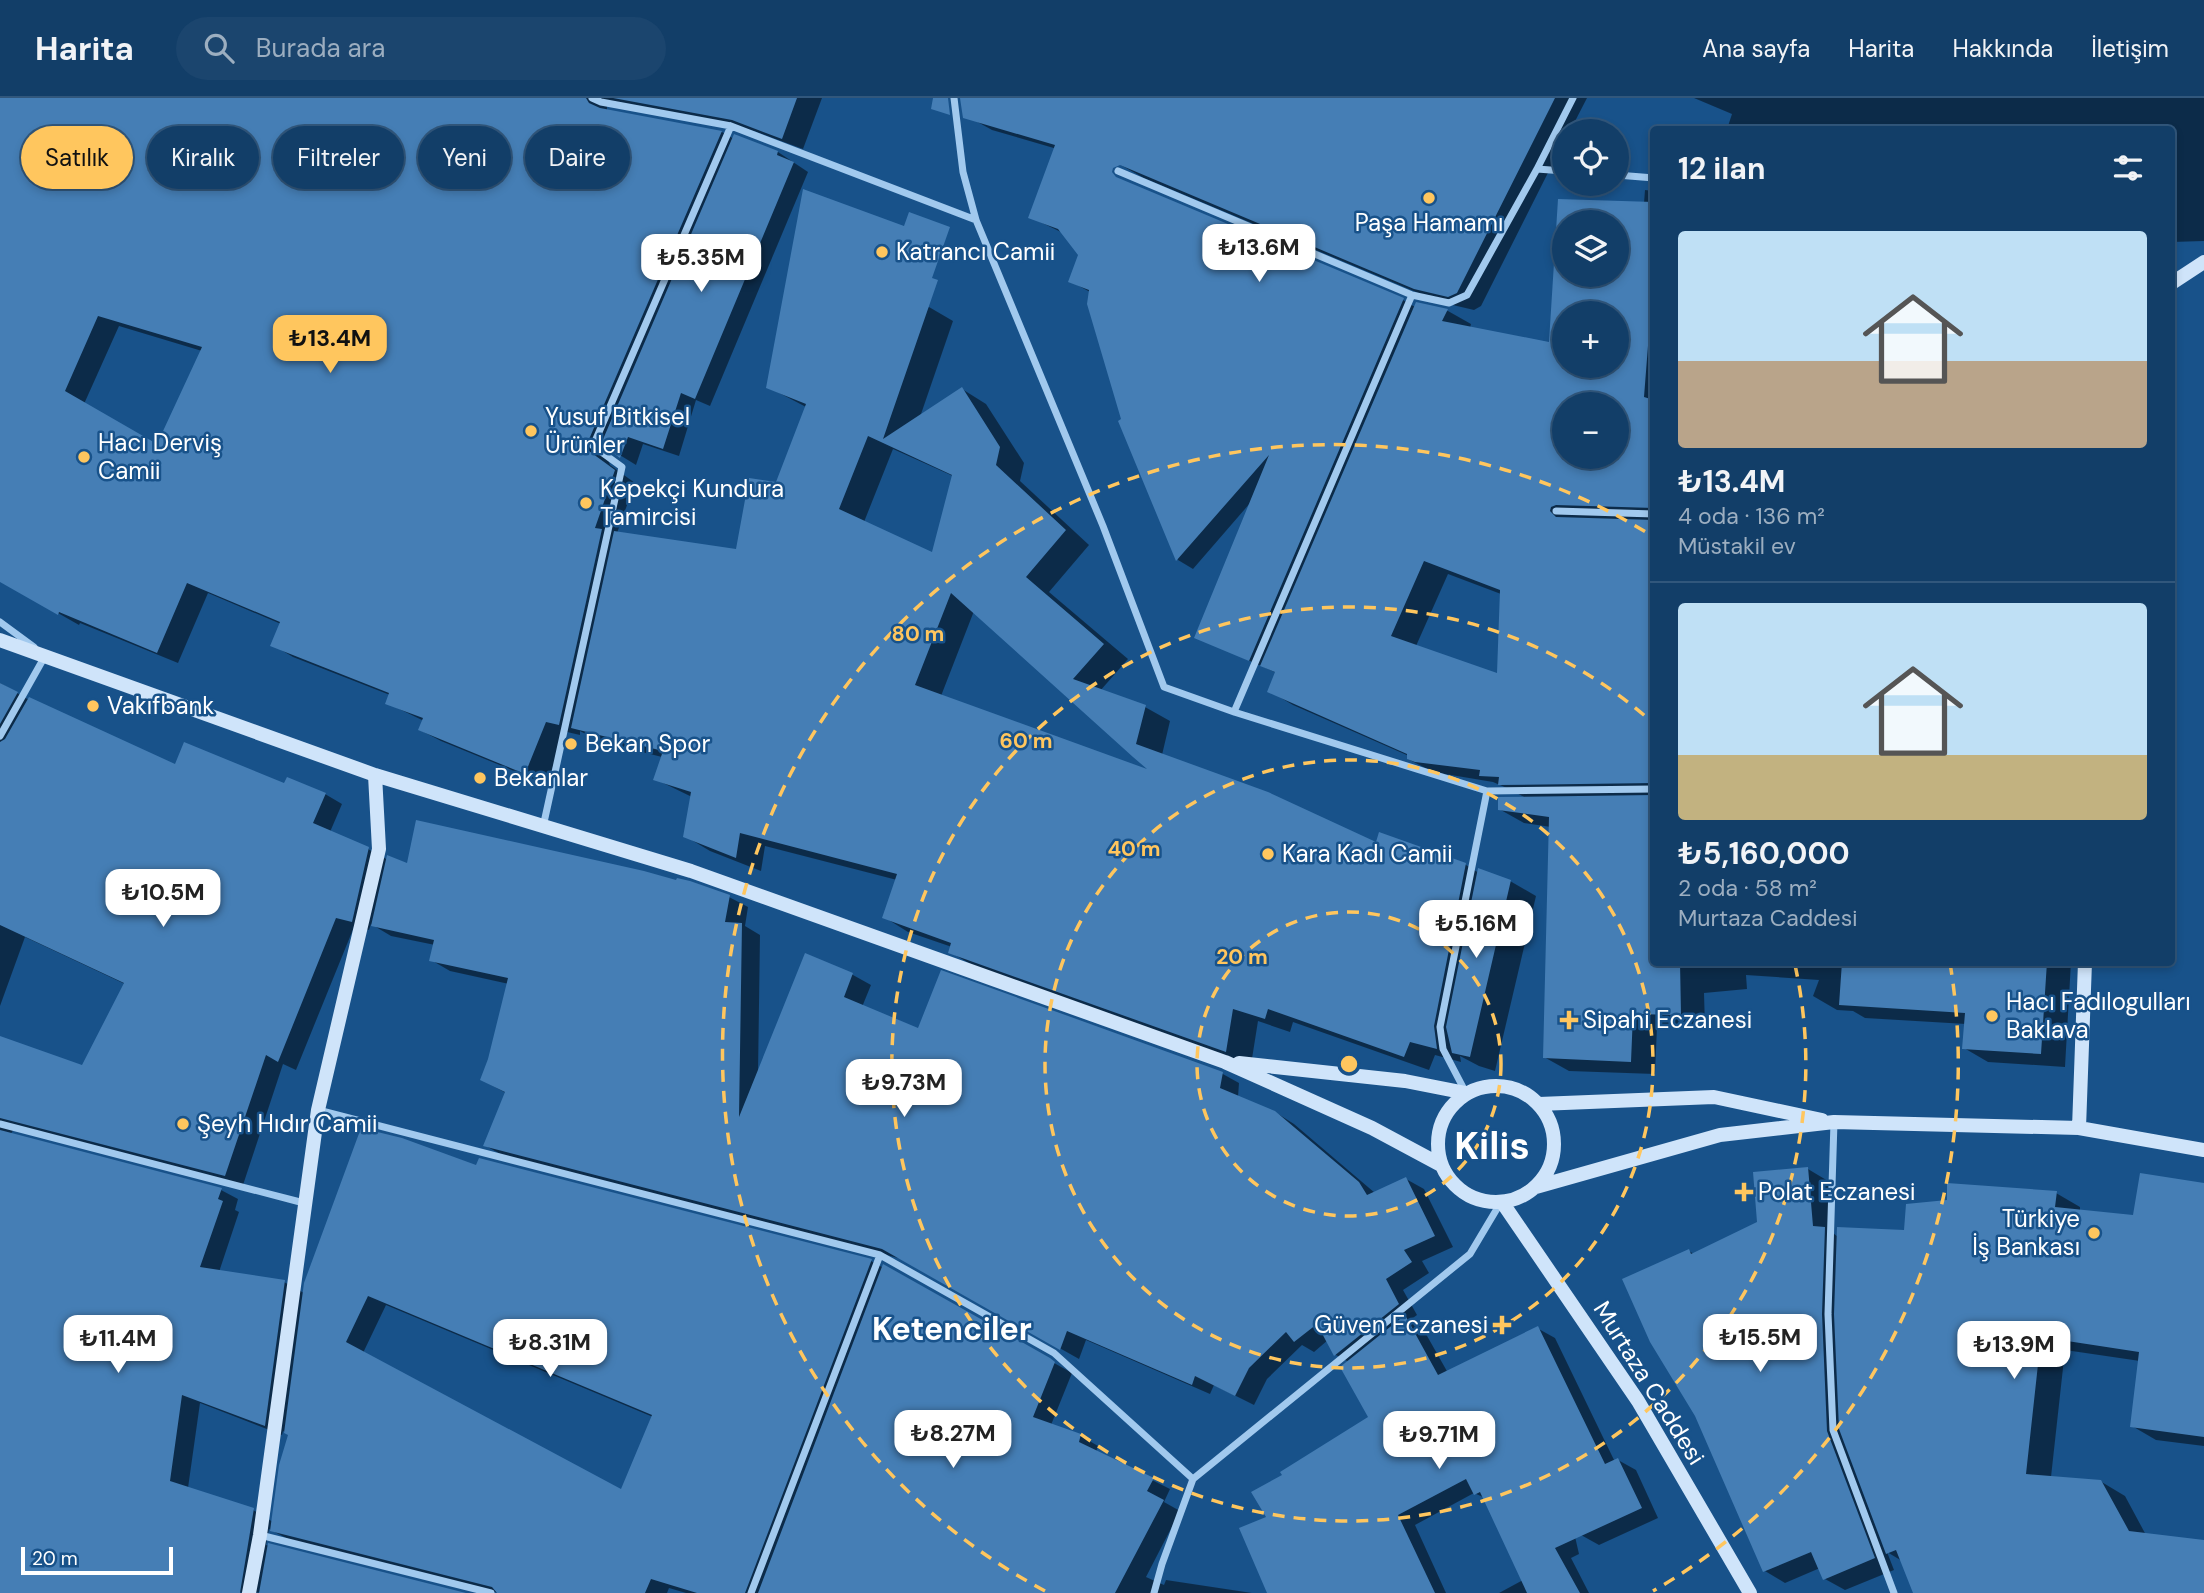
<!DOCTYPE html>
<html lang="tr">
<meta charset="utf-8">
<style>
:root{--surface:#123e68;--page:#1b456e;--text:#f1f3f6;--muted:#9caec0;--line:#31577c;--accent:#ffc65e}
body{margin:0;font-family:"DM Sans",sans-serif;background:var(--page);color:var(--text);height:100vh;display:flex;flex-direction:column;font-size:26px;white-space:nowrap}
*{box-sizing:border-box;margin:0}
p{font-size:23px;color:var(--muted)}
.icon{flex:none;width:38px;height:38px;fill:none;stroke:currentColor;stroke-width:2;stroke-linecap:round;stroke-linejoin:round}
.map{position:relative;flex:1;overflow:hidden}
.details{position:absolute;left:1650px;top:28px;width:525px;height:840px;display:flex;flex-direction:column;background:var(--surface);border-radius:7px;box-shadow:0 4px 10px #0003,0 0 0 2px var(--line)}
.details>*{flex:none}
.banner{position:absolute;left:21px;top:28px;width:665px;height:63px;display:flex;gap:14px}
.controls{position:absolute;left:1552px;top:21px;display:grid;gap:14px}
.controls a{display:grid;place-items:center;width:77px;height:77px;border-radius:50%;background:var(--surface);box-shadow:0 4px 10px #0003,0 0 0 2px var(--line);font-size:35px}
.scale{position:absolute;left:21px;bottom:18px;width:152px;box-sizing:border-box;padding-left:7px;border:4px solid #fff;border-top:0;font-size:19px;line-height:24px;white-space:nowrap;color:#fff;-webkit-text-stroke:5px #18528a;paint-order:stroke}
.price{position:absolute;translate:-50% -60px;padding:0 16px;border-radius:14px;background:#fff;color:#222;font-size:23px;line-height:46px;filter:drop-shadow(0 2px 4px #0008)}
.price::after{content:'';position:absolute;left:50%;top:42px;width:21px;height:16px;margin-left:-10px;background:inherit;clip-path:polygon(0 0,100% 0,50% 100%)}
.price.on{background:var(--accent);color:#111}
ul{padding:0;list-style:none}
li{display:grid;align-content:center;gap:14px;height:371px;padding:0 28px}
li+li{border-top:2px solid var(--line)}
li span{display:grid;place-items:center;height:217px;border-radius:7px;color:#555}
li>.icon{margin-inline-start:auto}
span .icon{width:126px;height:126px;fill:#fffc;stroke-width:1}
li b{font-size:30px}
h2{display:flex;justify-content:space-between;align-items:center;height:84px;padding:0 28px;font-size:30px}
.pill{padding:0 24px;border-radius:32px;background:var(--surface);box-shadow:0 4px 10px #0003,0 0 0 2px var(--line);font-size:24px;line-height:63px}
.pill.on{background:var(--accent);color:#111}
header{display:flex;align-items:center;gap:42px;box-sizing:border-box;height:98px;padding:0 35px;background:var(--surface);border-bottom:2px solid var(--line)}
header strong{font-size:33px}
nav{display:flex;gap:38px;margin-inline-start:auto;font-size:24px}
.search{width:490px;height:63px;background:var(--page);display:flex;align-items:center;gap:18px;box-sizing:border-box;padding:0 24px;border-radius:38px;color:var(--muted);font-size:26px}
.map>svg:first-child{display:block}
.shadow{fill:#0007;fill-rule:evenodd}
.building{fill:#457eb5;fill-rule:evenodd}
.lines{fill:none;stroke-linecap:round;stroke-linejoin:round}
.street{stroke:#a1c9ee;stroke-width:7}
.secondary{stroke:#cfe4fa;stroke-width:14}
.ring{fill:none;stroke:#ffc65e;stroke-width:3.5;stroke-dasharray:12 9}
.poi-dot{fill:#ffc65e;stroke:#18528a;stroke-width:2.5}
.labels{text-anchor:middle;stroke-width:5;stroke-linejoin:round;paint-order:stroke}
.poi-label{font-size:24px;fill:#fff;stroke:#18528a;text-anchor:start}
.street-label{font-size:24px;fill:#fff;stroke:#18528a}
.district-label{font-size:32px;font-weight:bold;fill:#fff;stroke:#18528a}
.town-label{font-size:38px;font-weight:bold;fill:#fff;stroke:#18528a}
.centre{fill:#ffc65e;stroke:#18528a;stroke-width:3.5}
.ring-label{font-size:21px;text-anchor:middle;font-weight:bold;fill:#ffc65e;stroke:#18528a;stroke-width:5;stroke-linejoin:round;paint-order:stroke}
</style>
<header>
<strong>Harita</strong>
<div class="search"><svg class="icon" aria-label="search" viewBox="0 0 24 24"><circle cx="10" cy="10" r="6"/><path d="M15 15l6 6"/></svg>Burada ara</div>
<nav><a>Ana sayfa</a><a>Harita</a><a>Hakkında</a><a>İletişim</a></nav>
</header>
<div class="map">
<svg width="2204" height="1495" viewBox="0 0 2204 1495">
<rect width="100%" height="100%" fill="#18528a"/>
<path class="shadow" d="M 0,0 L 822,0 L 803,51 L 754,33 L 625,9 L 607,8 L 607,13 L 722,34 L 734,41 L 778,54 L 808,74 L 710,308 L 696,302 L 679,358 L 643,346 L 636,367 L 610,351 L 607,358 L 610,367 L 635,385 L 617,435 L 738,453 L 777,386 L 806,309 L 768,289 L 929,209 L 953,223 L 920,319 L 962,291 L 986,306 L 1024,365 L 1020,383 L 1089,447 L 1049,494 L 1128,561 L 1100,593 L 1145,609 L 1170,623 L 1162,657 L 1377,746 L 1466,767 L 1479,775 L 1510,783 L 1536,798 L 1495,973 L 1479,968 L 1460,958 L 1461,964 L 1435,957 L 1429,972 L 1293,924 L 1290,934 L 1258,923 L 1251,967 L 974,868 L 950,854 L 952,849 L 908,834 L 884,819 L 897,782 L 765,748 L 761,773 L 710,753 L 685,738 L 692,699 L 655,681 L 662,659 L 598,643 L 580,633 L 580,637 L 567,634 L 546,686 L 441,643 L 420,632 L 424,623 L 387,605 L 390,597 L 293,559 L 273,547 L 281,526 L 208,495 L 178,565 L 80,525 L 79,527 L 21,494 L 0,457 ZM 119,228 L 202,253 L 158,348 L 84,306 ZM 893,351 L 953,378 L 933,456 L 864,424 ZM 974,513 L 1154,675 L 941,598 Z
M 981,0 L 1108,0 L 1088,60 L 992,32 L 974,22 Z
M 1149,0 L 1587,0 L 1570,33 L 1564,33 L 1564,43 L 1481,208 L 1474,212 L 1440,204 L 1144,80 L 1119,66 Z
M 1694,0 L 2204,0 L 2204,143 L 2172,144 L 2172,32 L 1734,32 L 1728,28 L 1732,16 Z
M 1645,92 L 1654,93 L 1654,864 L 2071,864 L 2065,969 L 1988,964 L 1964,950 L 1966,926 L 1865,920 L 1853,913 L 1837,912 L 1813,898 L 1819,882 L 1746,877 L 1747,891 L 1704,895 L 1705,929 L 1657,929 L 1655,976 L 1569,973 L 1544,959 L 1551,729 L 1524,725 L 1499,711 L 1526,700 L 1509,691 L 1493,684 L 1433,674 L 1408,661 L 1409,658 L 1293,607 L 1269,593 L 1277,575 L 1196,539 L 1251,404 L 1193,471 L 1178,462 L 1120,323 L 1123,322 L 1090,194 L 1070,183 L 1080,157 L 1063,135 L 1030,119 L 1403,202 L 1415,209 L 1417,206 L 1448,213 L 1471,226 L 1470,230 L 1550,246 L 1560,103 L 1644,105 ZM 1564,124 L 1617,124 L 1617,177 L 1564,177 ZM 1564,215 L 1617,215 L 1617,268 L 1564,268 ZM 1564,306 L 1617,306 L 1617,359 L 1564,359 ZM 1448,476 L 1501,496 L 1498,578 L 1416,548 Z
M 0,585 L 29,602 L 176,669 L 325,696 L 342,706 L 330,734 L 368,751 L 388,762 L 408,768 L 729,799 L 748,809 L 745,828 L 760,837 L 758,977 L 806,858 L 853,877 L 871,887 L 862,909 L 919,932 L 1221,975 L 1239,985 L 1238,999 L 1275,1014 L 1294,1026 L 1375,1095 L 1406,1081 L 1424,1091 L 1453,1149 L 1422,1163 L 1429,1175 L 1403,1192 L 1417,1217 L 1410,1222 L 1422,1229 L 1448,1275 L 1537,1230 L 1555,1240 L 1615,1364 L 1618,1362 L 1636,1372 L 1658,1420 L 1599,1447 L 1581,1437 L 1571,1421 L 1579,1456 L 1571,1460 L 1589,1495 L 1499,1495 L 1523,1482 L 1485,1400 L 1474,1395 L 1415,1427 L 1446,1495 L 1269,1495 L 1268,1420 L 1289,1375 L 1371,1320 L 1349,1264 L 1336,1257 L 1328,1242 L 1314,1254 L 1302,1247 L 1267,1281 L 1254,1307 L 1214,1287 L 1210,1296 L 1086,1242 L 1079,1261 L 902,1161 L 504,1058 L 486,1048 L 506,995 L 482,982 L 490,962 L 509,886 L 450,873 L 431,862 L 435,847 L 391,838 L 371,826 L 369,832 L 354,829 L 296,972 L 283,966 L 243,1087 L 14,1031 L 10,1037 L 221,1092 L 238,1101 L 235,1112 L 239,1114 L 219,1174 L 284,1184 L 304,1195 L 477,1069 L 871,1163 L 1072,1275 L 1051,1327 L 1081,1338 L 1098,1348 L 1096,1354 L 1170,1391 L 1164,1404 L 1180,1413 L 1146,1479 L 1164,1487 L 1166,1482 L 1252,1495 L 686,1495 L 669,1490 L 667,1495 L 499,1495 L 290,1442 L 269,1431 L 266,1447 L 459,1495 L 0,1494 L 0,940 L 83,970 L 125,886 L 25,839 L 0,908 ZM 386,1207 L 653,1319 L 622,1394 L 363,1255 ZM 200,1305 L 282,1337 L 283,1333 L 290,1337 L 273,1424 L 253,1412 L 188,1390 Z
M 1808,1071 L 1828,1083 L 1833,1135 L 1838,1139 L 1906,1134 L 2056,1095 L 2080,1109 L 2080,1114 L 2135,1119 L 2204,1087 L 2204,1348 L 2156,1342 L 2132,1328 L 2140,1263 L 2065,1252 L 2051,1379 L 2100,1383 L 2125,1398 L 2146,1437 L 2204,1443 L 2204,1495 L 1914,1495 L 1902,1463 L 1887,1454 L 1894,1472 L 1845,1492 L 1825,1481 L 1820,1470 L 1785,1485 L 1765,1473 L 1689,1153 L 1694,1156 L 1759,1125 Z"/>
<path class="building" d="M 0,0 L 586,0 L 589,5 L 600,10 L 722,33 L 587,346 L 589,353 L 615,372 L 595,430 L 602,431 L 559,627 L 546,624 L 525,676 L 418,632 L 423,620 L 385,606 L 389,595 L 270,548 L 280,524 L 187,485 L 157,555 L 59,514 L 58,517 L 0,484 ZM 98,218 L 202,249 L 157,346 L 65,293 Z
M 613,0 L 797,0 L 782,41 L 732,22 Z
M 933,0 L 948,0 L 950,17 L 931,11 Z
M 960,0 L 1555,0 L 1457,195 L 1448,199 L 1414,191 L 1120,67 L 1113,70 L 1112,74 L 1116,79 L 1404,200 L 1249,563 L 1194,540 L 1269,357 L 1176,463 L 1118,323 L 1121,321 L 1087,206 L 1089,192 L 1068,184 L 1078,157 L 1058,131 L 1028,120 L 1055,47 L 963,20 Z
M 734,36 L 778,53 L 777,57 L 794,64 L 695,301 L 681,295 L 663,351 L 628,339 L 620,360 L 601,346 Z
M 803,91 L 904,128 L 909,114 L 950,129 L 932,180 L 938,182 L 883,341 L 962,289 L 1000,349 L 996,367 L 1066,432 L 1026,479 L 1104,546 L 1073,581 L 1146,607 L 1136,646 L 1268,694 L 1376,744 L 1379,734 L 1466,765 L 1434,928 L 1437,951 L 1410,944 L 1404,959 L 1268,911 L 1265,921 L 1233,911 L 1226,954 L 948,855 L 951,845 L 882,820 L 897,776 L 740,735 L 736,760 L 683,739 L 691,694 L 653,682 L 663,653 L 571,630 L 614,433 L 736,451 L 749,380 L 776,384 L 806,306 L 766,290 ZM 868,338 L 952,377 L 932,454 L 839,411 ZM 951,495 L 1133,659 L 1147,671 L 915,587 Z
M 1558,101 L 1654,104 L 1654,171 L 1644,299 L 1654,302 L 1654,410 L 1556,407 L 1551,409 L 1550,413 L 1556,419 L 1654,422 L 1654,685 L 1498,687 L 1499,679 L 1479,678 L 1480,672 L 1415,664 L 1407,661 L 1407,656 L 1267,594 L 1275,574 L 1260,568 L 1416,204 L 1448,211 L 1442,223 L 1549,244 ZM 1564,124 L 1617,124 L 1617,177 L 1564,177 ZM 1564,215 L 1617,215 L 1617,268 L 1564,268 ZM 1564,306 L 1617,306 L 1617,359 L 1564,359 ZM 1424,463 L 1500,492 L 1497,575 L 1391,538 Z
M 0,585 L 18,594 L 0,626 Z
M 29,599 L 175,666 L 184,644 L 284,685 L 287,679 L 326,695 L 313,725 L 369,749 L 352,824 L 336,820 L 278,964 L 266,957 L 225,1078 L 0,1020 L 0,938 L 82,967 L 124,885 L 0,827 L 0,644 L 5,641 Z
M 1654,697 L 1654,864 L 1680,864 L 1681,917 L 1633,916 L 1631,964 L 1543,960 L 1549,719 L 1498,712 L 1498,699 Z
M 416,722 L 644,773 L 676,782 L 677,780 L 690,783 L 730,797 L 725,824 L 742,825 L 739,1019 L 805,855 L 853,875 L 844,899 L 918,930 L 941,872 L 1223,974 L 1220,990 L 1275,1013 L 1359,1084 L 1367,1097 L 1406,1079 L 1435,1138 L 1404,1152 L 1412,1164 L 1386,1181 L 1399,1206 L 1334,1258 L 1317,1226 L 1294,1244 L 1286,1234 L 1249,1270 L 1235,1298 L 1195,1278 L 1192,1287 L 1067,1233 L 1060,1252 L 882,1151 L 483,1048 L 505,994 L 480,982 L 488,961 L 508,880 L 429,863 L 434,842 L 371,828 L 387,757 L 407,765 Z
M 1478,770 L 1511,782 L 1470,959 L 1452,955 L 1446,929 Z
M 1842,864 L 2047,864 L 2041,956 L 1962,951 L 1965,915 L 1839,907 Z
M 361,1030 L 402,1040 L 476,1067 L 479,1060 L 872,1161 L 745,1495 L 697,1495 L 651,1481 L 645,1495 L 497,1495 L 492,1489 L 270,1433 L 279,1367 L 288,1337 L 284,1335 L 304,1185 ZM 368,1198 L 652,1317 L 621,1391 L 346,1244 Z
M 0,1032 L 222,1090 L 218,1101 L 223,1103 L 200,1169 L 285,1182 L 265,1328 L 182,1297 L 170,1383 L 254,1410 L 240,1495 L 0,1495 Z
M 1808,1069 L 1813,1128 L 1825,1129 L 1822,1216 L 1827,1333 L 1875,1460 L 1823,1482 L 1811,1454 L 1763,1474 L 1695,1318 L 1650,1244 L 1622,1181 L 1689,1151 L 1691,1156 L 1757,1124 L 1753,1074 Z
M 2140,1075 L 2204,1085 L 2204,1339 L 2130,1329 L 2139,1254 L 2041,1239 L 2026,1376 L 2101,1382 L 2129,1433 L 2204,1442 L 2204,1495 L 1913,1495 L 1896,1452 L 1886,1456 L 1839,1331 L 1834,1216 L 1837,1129 L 1904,1132 L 1906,1106 L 1947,1102 L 1947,1085 L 2057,1093 L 2055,1109 L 2133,1117 Z
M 883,1166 L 1050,1260 L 1055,1264 L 1033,1319 L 1081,1336 L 1079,1344 L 1154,1380 L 1147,1393 L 1164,1402 L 1115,1495 L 758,1495 Z
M 1405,1217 L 1438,1277 L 1538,1228 L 1605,1366 L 1618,1360 L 1642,1410 L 1555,1450 L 1580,1495 L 1527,1495 L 1480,1394 L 1474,1397 L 1466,1381 L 1398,1417 L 1435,1495 L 1267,1495 L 1239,1430 L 1266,1419 L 1251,1394 L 1282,1377 L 1280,1374 L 1368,1319 L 1340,1269 Z
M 268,1445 L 466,1495 L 259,1495 Z"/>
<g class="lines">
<path class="street" d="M 592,0 L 601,4 L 731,28 L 976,122
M 954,0 L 963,74 L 976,122 L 1103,428 L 1164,589 L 1234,614 L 1487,693 L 1440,929 L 1443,951 L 1466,995
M 1118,73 L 1412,197
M 1564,73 L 1537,71 L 1573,0
M 1617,77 L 1654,80
M 1556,413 L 1654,416
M 0,524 L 34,549
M 1234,614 L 1412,197 L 1449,205 L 1467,197 L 1537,71
M 0,638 L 45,558 L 43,557
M 1487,693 L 1654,691
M 543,729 L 622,369 L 593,348 L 731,28
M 318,1012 L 880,1157 L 1054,1255 L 1193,1381
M 1834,1024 L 1828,1216 L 1833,1332 L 1894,1495
M 0,1026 L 304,1105
M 260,1437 L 491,1495
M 751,1495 L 880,1157
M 1154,1495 L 1162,1466 L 1193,1381 L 1470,1156 L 1501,1104"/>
<path class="secondary" d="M 2172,185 L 2204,164
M 0,542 L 375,677 L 691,773 L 1225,964 L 1372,1030 L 1441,1067
M 1239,965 L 1405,983 L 1466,995
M1438 1046a58 58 0 1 1 116 0a58 58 0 1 1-116 0Z
M 1539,1006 L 1714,999 L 1822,1022
M 2079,1030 L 2085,864
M 1536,1089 L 1720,1037 L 1834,1024 L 2079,1030 L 2204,1052
M 1502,1104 L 1638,1303 L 1750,1495
M 249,1495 L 260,1437 L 318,1012 L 379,751 L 375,677"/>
</g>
<g class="ring">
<circle cx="1349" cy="966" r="152"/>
<circle cx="1349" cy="966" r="304"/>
<path d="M1795 867A457 457 0 1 1 1652 624"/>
<path d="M1045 1493A609 609 0 1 1 1654 439M1950 865A609 609 0 0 1 1653 1493"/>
</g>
<g class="poi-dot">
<circle cx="1429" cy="100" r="7"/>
<circle cx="882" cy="154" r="7"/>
<circle cx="531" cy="333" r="7"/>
<circle cx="84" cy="359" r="7"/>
<circle cx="586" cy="405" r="7"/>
<circle cx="93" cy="608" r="7"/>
<circle cx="571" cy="646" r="7"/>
<circle cx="480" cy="680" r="7"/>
<circle cx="1268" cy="756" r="7"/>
<circle cx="1992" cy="918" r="7"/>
<path d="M1565.5 911.5h7v7h7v7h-7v7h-7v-7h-7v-7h7z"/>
<circle cx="183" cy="1026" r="7"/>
<path d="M1740.5 1083.5h7v7h7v7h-7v7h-7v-7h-7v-7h7z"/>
<circle cx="2094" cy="1135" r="7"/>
<path d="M1498.5 1216.5h7v7h7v7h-7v7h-7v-7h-7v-7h7z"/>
</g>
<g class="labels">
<g class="poi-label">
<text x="1429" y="133" text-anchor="middle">Paşa Hamamı</text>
<text x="896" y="162">Katrancı Camii</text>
<text x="545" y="327">Yusuf Bitkisel<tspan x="545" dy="28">Ürünler</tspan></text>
<text x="98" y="353">Hacı Derviş<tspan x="98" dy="28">Camii</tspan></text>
<text x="600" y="399">Kepekçi Kundura<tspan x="600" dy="28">Tamircisi</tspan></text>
<text x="107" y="616">Vakıfbank</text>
<text x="585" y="654">Bekan Spor</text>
<text x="494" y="688">Bekanlar</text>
<text x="1282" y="764">Kara Kadı Camii</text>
<text x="2006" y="912">Hacı Fadılogulları<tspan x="2006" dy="28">Baklava</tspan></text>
<text x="1583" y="930">Sipahi Eczanesi</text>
<text x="197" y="1034">Şeyh Hıdır Camii</text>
<text x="1758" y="1102">Polat Eczanesi</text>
<text x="2080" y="1129" text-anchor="end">Türkiye<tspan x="2080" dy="28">İş Bankası</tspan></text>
<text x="1488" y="1235" text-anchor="end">Güven Eczanesi</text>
</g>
<g class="street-label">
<text transform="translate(1649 1285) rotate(58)" y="8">Murtaza Caddesi</text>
</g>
<g class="district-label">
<text x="952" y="1242">Ketenciler</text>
</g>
<g class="town-label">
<text x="1492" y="1061">Kilis</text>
</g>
</g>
<circle cx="1349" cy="966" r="10" class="centre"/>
<g class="ring-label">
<text x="918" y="543">80 m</text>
<text x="1026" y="650">60 m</text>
<text x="1134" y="758">40 m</text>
<text x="1242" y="866">20 m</text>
</g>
</svg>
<div class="controls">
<a><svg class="icon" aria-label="locate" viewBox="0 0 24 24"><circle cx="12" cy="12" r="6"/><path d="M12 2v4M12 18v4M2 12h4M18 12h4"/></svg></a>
<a><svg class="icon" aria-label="layers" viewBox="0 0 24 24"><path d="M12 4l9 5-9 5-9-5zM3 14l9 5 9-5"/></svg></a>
<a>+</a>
<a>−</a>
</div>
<div class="scale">20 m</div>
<b class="price" style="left:1259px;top:186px">₺13.6M</b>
<b class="price" style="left:701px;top:196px">₺5.35M</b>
<b class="price on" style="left:330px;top:277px">₺13.4M</b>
<b class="price" style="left:163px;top:831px">₺10.5M</b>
<b class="price" style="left:1476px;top:862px">₺5.16M</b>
<b class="price" style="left:904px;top:1021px">₺9.73M</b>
<b class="price" style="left:1760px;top:1276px">₺15.5M</b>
<b class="price" style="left:118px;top:1277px">₺11.4M</b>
<b class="price" style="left:550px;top:1281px">₺8.31M</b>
<b class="price" style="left:2014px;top:1283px">₺13.9M</b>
<b class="price" style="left:953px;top:1372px">₺8.27M</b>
<b class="price" style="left:1439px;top:1373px">₺9.71M</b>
<div class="banner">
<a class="pill on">Satılık</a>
<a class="pill">Kiralık</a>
<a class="pill">Filtreler</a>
<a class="pill">Yeni</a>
<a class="pill">Daire</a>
</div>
<section class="details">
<h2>12 ilan<svg class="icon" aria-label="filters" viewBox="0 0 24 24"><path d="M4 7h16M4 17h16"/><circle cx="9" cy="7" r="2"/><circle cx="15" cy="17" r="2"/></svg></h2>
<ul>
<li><span style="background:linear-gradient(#bfe0f5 60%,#b9a48a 0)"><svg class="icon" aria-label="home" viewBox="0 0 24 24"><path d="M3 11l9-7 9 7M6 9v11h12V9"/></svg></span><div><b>₺13.4M</b><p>4 oda · 136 m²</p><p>Müstakil ev</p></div></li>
<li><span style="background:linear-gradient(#bfe0f5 70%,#c2b280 0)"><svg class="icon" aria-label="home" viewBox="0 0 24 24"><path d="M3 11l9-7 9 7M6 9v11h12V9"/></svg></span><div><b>₺5,160,000</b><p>2 oda · 58 m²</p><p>Murtaza Caddesi</p></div></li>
</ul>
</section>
</div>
